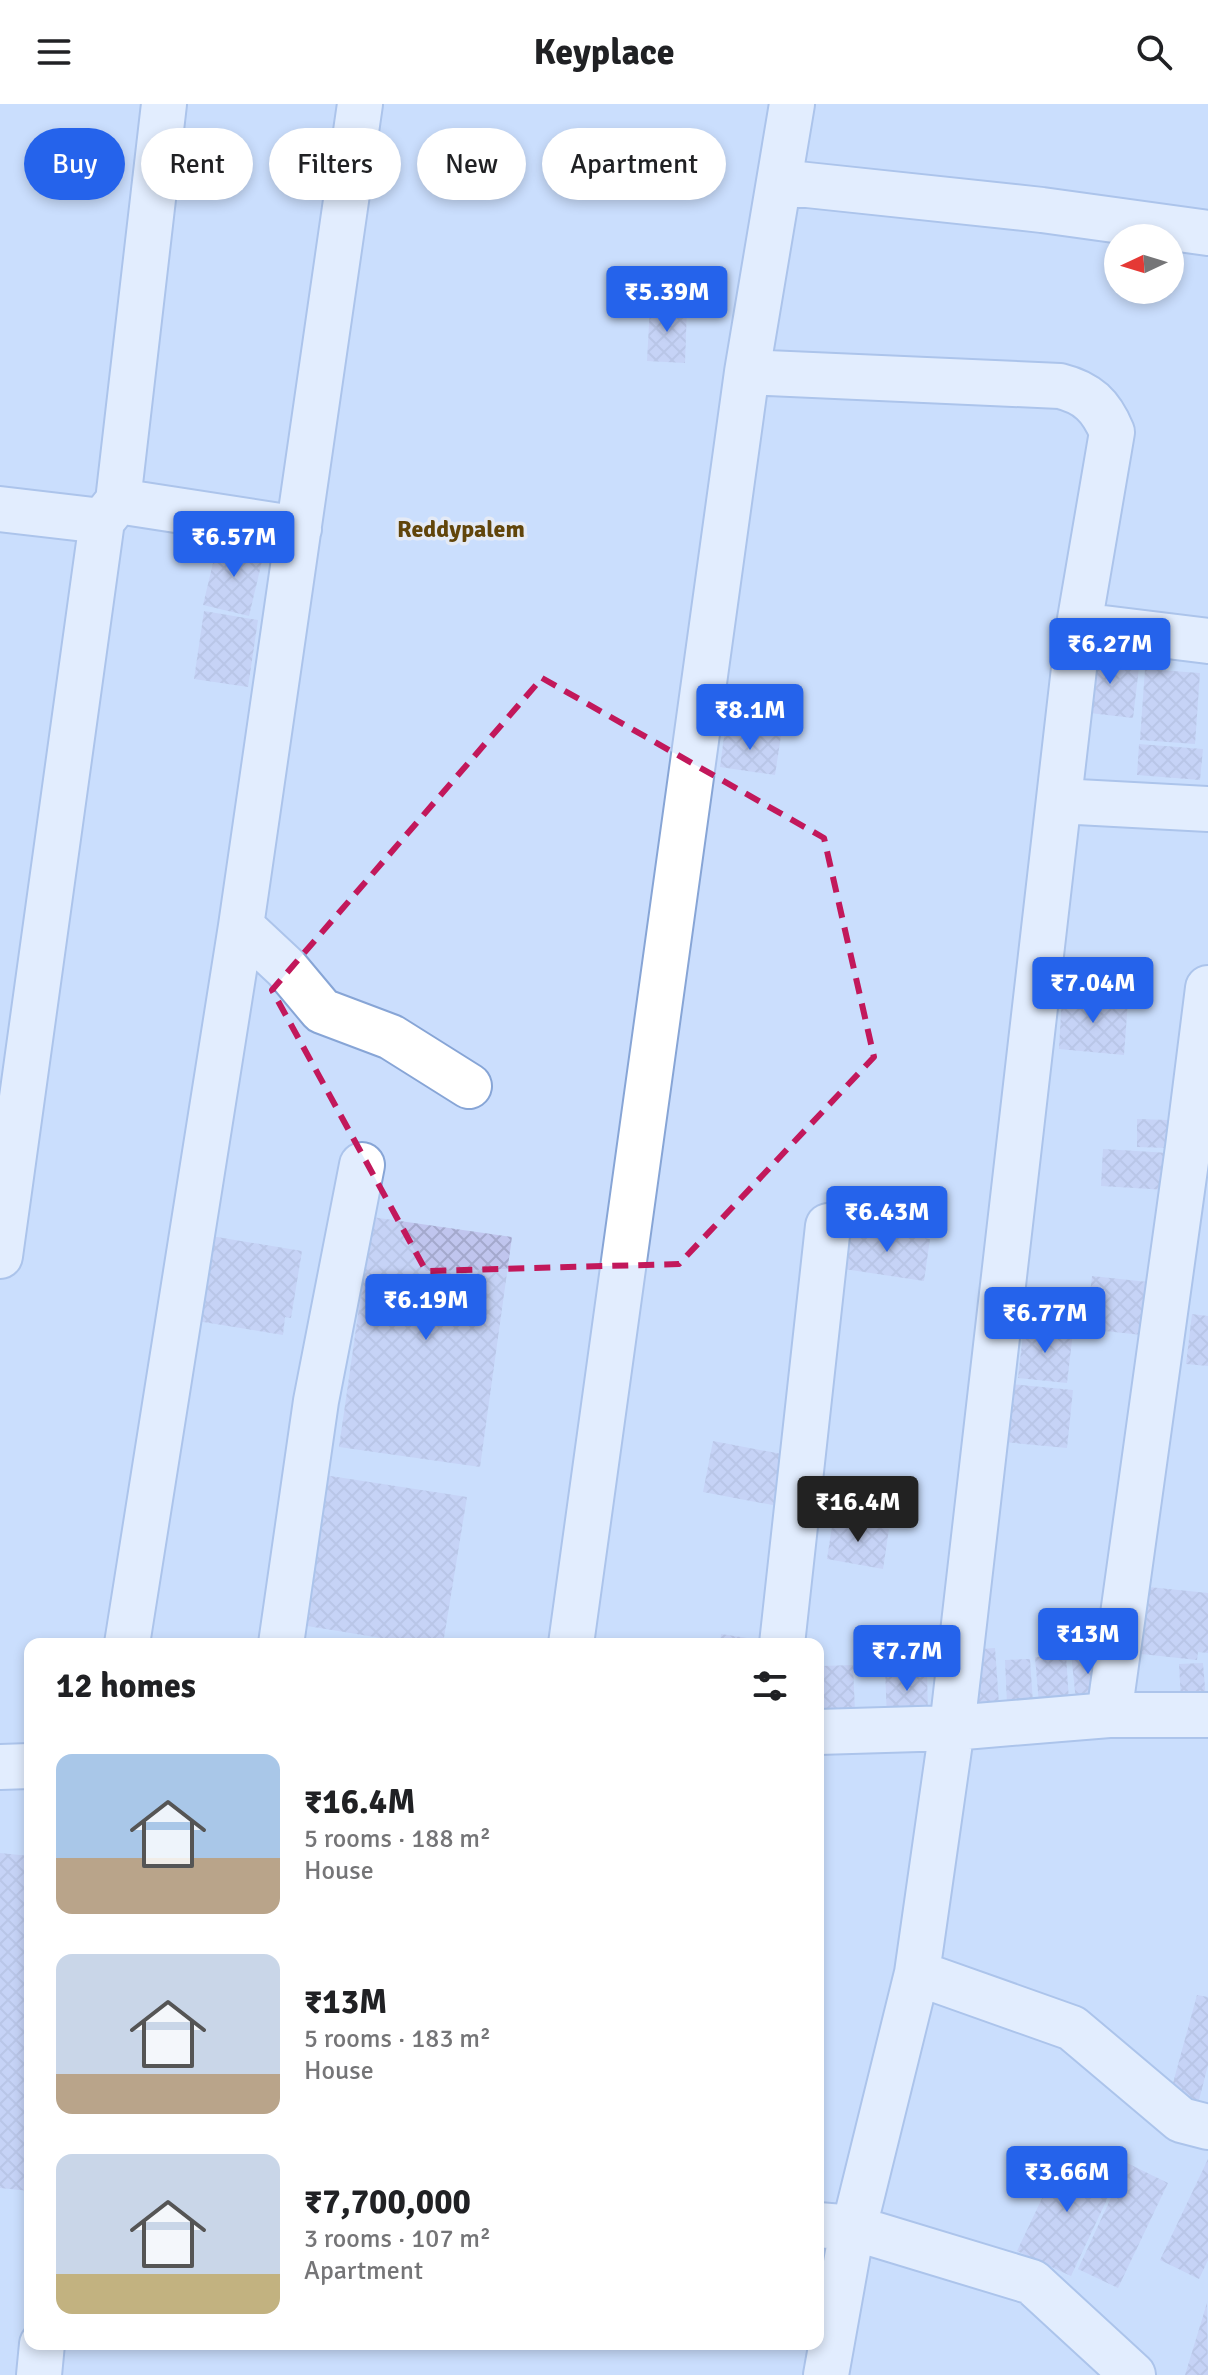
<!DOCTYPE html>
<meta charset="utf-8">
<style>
:root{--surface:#fff;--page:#f2f2f2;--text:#202124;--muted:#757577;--accent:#2563eb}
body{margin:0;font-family:Signika,sans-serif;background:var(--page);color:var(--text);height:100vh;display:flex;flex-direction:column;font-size:30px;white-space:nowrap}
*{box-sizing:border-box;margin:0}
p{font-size:26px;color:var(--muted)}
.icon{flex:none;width:44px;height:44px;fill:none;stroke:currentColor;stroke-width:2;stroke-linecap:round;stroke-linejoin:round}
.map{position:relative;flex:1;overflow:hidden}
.sheet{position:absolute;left:24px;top:1534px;width:800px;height:712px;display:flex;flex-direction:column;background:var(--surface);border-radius:16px;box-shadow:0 4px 12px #0003}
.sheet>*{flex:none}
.guide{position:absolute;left:24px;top:24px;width:800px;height:72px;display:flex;gap:16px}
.needle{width:52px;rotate:266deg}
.buttons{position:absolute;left:1104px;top:120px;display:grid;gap:16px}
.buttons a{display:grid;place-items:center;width:80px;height:80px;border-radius:50%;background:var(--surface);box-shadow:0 4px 12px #0003;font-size:40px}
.price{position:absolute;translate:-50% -68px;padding:0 18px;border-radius:8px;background:var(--accent);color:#fff;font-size:26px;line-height:52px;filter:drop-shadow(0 2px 4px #0008)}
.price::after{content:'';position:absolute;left:50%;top:48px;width:24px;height:18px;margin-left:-12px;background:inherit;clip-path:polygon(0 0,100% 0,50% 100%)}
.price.on{background:#222;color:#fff}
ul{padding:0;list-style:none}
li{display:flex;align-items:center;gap:24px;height:200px;padding:0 32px}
li span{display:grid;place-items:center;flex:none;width:224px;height:160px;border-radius:16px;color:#555}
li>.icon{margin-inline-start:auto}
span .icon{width:96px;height:96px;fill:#fffc;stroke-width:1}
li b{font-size:34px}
h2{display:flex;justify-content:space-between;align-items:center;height:96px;padding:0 32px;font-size:34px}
.chip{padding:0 28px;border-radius:36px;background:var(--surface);box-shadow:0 4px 12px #0003;font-size:28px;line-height:72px}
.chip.on{background:var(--accent);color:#fff}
header{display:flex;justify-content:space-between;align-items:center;height:104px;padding:0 32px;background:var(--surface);font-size:36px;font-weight:700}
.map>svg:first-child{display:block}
.building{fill:url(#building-cross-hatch)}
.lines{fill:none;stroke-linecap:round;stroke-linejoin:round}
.minor-casing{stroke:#87a5d6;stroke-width:48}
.minor{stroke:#fff;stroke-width:44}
.marked{fill:none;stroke:#c2185b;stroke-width:6;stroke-dasharray:16 10;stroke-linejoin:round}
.labels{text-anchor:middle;stroke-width:7;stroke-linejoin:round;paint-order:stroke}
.neighbourhood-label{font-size:24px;font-weight:bold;fill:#61450a;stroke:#e4eaf5}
</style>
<header><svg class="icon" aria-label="menu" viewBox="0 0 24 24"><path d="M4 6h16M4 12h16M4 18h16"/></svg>Keyplace<svg class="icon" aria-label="search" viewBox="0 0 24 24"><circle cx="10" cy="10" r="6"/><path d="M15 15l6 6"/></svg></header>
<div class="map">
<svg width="1208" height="2271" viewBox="0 0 1208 2271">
<defs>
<pattern id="building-cross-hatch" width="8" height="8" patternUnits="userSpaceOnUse" patternTransform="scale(2)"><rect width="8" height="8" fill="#c0c5ee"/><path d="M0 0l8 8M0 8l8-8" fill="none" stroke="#a4a9cd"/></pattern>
</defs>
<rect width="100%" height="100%" fill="#cbdefd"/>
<path class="building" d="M 650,201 L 687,203 L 685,259 L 647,257 Z
M 218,438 L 264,449 L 249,512 L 203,501 Z
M 204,507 L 258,516 L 248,583 L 194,575 Z
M 1088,549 L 1140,555 L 1133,614 L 1081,608 Z
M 1145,565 L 1200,569 L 1195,640 L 1140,636 Z
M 725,625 L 781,632 L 775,671 L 720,663 Z
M 1139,640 L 1203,645 L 1200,676 L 1137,671 Z
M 1062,891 L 1128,897 L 1124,951 L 1059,945 Z
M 1137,1015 L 1169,1016 L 1168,1044 L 1137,1043 Z
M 1103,1045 L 1169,1049 L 1167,1086 L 1101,1082 Z
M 372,1113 L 512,1133 L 480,1363 L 339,1343 Z
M 850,1123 L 930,1135 L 924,1177 L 844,1165 Z
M 211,1132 L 302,1147 L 291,1214 L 285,1213 L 283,1231 L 197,1217 Z
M 1092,1172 L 1148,1178 L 1142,1231 L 1086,1225 Z
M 1192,1210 L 1208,1212 L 1208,1262 L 1186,1260 Z
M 1024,1222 L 1073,1228 L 1067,1279 L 1018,1274 Z
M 1010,1280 L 1073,1286 L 1067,1344 L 1004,1338 Z
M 713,1337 L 787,1351 L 778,1402 L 703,1388 Z
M 324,1371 L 467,1393 L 443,1540 L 418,1540 L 301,1521 Z
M 833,1416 L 889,1425 L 883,1465 L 827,1455 Z
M 1139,1482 L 1208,1489 L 1208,1549 L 1198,1548 L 1197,1556 L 1132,1549 Z
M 721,1530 L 754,1535 L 753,1540 L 720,1540 Z
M 995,1544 L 999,1600 L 969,1602 L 965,1546 Z
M 1100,1546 L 1105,1594 L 1076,1597 L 1071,1549 Z
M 1066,1551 L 1069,1597 L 1039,1600 L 1035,1553 Z
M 1030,1555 L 1033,1599 L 1007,1600 L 1005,1556 Z
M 1203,1559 L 1206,1596 L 1181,1597 L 1179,1560 Z
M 853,1561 L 855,1608 L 823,1609 L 821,1562 Z
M 927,1563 L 928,1614 L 887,1615 L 885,1564 Z
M 0,1749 L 30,1752 L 30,2087 L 0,2084 Z
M 1197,1891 L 1208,1893 L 1208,1961 L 1196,2008 L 1167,2001 Z
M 1064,2048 L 1117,2074 L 1071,2172 L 1017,2147 Z
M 1208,2055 L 1208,2156 L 1199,2175 L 1160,2156 Z
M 1127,2059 L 1168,2079 L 1118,2184 L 1078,2165 Z
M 1207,2199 L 1208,2271 L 1185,2271 Z"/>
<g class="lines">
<g class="minor-casing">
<path id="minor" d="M 779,78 L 1042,106 L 1208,129
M 747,268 L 1060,282 C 1088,289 1101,302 1112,328 L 1079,521
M 118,397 L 299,425
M 0,405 L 102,417
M 1059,697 L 1208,705
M 241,822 L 286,864 L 322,907 L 391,933 L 469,982
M 0,1152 L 102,417 L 118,397 L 164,0
M 127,1540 L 241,822 L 360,0
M 281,1540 L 316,1297 L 362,1061
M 571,1540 L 747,268 L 792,0
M 782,1540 L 828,1122
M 1109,1611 L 1188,1043 L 1208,884
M 818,1628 L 952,1624 L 1109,1611 L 1208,1611
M 0,1663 L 30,1662
M 917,1869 L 1072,1924 L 1181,2016 L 1208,2023
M 818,2121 L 854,2124 L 1032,2178 L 1133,2271
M 39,2271 L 42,2240
M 826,2271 L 848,2148 L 917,1869 L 952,1624 L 1079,521 L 1208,537"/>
</g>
<use href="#minor" class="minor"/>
</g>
<path d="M0 0H1208V2271H0ZM 542,574 L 824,734 L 874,953 L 679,1160 L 426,1167 L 272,886 Z" fill="#cbdefd" fill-opacity=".55" fill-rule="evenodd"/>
<path class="marked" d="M 542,574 L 824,734 L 874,953 L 679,1160 L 426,1167 L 272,886 Z"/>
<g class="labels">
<g class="neighbourhood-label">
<text x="461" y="433">Reddypalem</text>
</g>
</g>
</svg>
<div class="buttons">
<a><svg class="needle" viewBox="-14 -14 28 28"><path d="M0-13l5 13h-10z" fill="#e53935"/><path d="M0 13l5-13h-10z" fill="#757577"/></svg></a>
</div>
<b class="price" style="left:667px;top:230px">₹5.39M</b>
<b class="price" style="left:234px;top:475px">₹6.57M</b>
<b class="price" style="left:1110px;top:582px">₹6.27M</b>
<b class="price" style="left:750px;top:648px">₹8.1M</b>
<b class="price" style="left:1093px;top:921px">₹7.04M</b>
<b class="price" style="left:887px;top:1150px">₹6.43M</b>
<b class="price" style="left:426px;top:1238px">₹6.19M</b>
<b class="price" style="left:1045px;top:1251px">₹6.77M</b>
<b class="price on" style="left:858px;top:1440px">₹16.4M</b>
<b class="price" style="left:1088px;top:1572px">₹13M</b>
<b class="price" style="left:907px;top:1589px">₹7.7M</b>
<b class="price" style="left:1067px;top:2110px">₹3.66M</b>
<div class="guide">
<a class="chip on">Buy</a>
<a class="chip">Rent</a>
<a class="chip">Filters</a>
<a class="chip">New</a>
<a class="chip">Apartment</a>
</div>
<section class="sheet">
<h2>12 homes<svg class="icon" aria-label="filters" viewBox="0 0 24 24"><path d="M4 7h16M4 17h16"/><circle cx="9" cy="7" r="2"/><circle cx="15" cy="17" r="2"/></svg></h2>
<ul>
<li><span style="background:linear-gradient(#a9c7e8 65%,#b9a48a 0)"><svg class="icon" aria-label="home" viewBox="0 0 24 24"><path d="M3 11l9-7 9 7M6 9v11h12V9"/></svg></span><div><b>₹16.4M</b><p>5 rooms · 188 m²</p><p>House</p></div></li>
<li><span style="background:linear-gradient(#c9d6e8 75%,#b9a48a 0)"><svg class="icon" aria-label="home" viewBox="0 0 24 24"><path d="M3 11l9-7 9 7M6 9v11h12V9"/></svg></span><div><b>₹13M</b><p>5 rooms · 183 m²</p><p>House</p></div></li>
<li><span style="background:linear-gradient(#c9d6e8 75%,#c2b280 0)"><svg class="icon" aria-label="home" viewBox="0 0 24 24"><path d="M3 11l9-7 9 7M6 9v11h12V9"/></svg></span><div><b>₹7,700,000</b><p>3 rooms · 107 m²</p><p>Apartment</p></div></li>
</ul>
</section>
</div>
